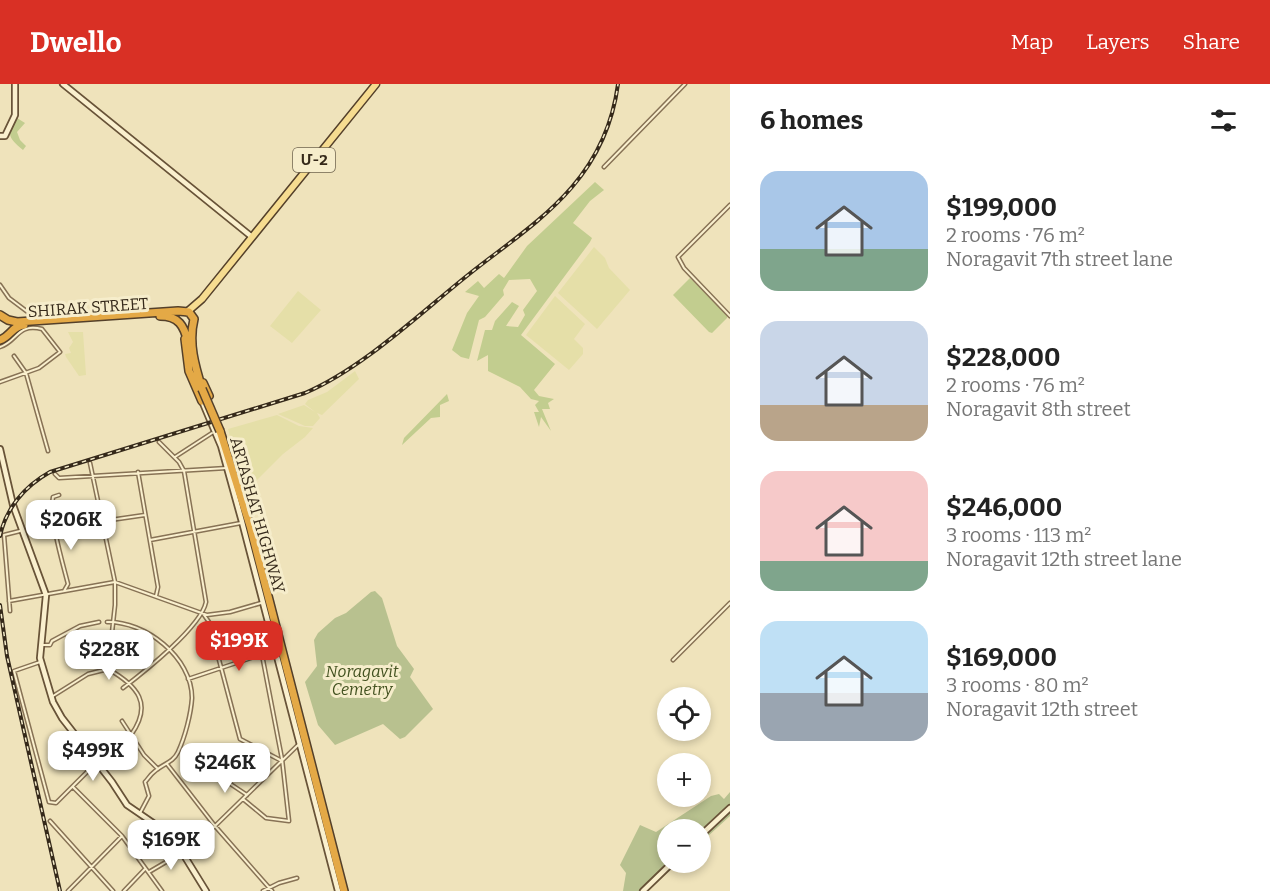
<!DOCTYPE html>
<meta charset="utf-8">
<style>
:root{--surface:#fff;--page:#f2f2f2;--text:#222;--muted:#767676;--accent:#d93025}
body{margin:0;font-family:Bitter,"Noto Sans Armenian",serif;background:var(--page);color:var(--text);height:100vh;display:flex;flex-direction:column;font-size:22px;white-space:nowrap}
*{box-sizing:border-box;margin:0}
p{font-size:20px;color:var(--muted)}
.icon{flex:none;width:33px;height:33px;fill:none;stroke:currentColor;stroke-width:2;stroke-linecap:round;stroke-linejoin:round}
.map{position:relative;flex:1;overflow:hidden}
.sheet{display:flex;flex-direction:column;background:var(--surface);width:540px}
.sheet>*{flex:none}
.fabs{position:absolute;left:657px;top:603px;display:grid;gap:12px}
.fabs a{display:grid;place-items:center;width:54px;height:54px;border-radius:50%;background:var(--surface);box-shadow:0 3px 9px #0003;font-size:30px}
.price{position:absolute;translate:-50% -51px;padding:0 14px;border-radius:12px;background:#fff;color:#222;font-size:20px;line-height:39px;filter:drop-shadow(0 2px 3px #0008)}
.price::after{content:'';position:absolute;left:50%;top:36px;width:18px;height:14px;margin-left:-9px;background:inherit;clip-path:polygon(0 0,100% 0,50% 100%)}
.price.current{background:var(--accent);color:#fff}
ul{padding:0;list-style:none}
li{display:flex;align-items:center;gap:18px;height:150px;padding:0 30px}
li span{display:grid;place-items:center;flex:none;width:168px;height:120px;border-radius:18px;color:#555}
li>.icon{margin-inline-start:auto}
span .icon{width:72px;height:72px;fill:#fffc;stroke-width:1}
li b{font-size:26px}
h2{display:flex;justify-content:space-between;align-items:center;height:72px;padding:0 30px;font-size:26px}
header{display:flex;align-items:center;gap:36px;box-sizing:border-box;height:84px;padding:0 30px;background:var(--accent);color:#fff}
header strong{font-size:28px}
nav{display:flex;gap:33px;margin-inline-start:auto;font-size:21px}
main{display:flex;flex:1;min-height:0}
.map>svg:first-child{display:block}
.farmland{fill:#e5dfa8}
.green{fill:#c2cd8f}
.cemetery{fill:#b8c18f}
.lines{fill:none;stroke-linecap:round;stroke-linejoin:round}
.street-casing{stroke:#877255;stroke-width:5}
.secondary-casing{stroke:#685338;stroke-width:8}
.primary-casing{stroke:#54402a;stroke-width:9}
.highway-casing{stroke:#54402a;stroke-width:10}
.street{stroke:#faf0ce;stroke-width:2}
.secondary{stroke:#faf0ce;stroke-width:4.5}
.primary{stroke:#f6dc90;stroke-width:6}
.highway{stroke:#e4a946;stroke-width:7}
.rail-casing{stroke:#35291a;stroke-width:4}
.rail{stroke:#f6edcb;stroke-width:1.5;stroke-dasharray:4.5;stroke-linecap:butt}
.highway-bridge-casing{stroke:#54402a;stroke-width:10;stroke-linecap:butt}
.highway-bridge{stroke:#e4a946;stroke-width:7}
.labels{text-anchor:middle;stroke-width:6;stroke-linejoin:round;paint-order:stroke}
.shield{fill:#f6edcb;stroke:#6f644f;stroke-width:1.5}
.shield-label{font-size:15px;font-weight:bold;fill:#35291a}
.street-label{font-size:16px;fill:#35291a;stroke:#f6edcb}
.park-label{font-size:16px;font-style:italic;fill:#435220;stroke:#f6edcb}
</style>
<header>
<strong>Dwello</strong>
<nav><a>Map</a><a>Layers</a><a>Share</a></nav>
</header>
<main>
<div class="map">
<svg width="730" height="807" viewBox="0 0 730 807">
<rect width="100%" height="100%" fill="#efe3bb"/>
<path class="farmland" d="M 594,163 L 605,174 L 609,184 L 630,206 L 597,245 L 558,209 Z
M 298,207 L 321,226 L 292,259 L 270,242 Z
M 555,212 L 585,240 L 574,255 L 583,264 L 583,270 L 569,286 L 526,251 Z
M 68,248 L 83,248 L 86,291 L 79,292 L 66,273 L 65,270 L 71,269 L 69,264 L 73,258 Z
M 355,287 L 359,295 L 322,331 L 317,329 L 320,334 L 313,342 L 305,342 L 278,330 L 304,321 L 315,328 L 305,320 L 308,316 L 327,308 Z
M 277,331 L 299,342 L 313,344 L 305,353 L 283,370 L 245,408 L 228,345 Z"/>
<path class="green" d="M 17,34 L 25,39 L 17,48 L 20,56 L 26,62 L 23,66 C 9,54 5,50 17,34 Z
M 595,98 L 604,106 L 590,117 L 573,139 L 592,154 L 590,158 L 521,251 L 555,280 L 534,306 L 539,312 L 554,315 L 548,319 L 550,325 L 542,325 L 551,347 L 541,333 L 539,343 L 534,328 L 539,328 L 535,321 L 539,317 L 531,315 L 520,303 L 488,287 L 488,271 L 477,277 L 485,246 L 492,246 L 495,237 L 512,218 L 519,222 L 506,242 L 518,243 L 525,231 L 523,226 L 537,207 L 530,195 L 509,196 L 503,206 L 504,211 L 485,233 L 479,236 L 469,275 L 461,273 L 452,266 L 467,229 L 479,212 L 465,208 L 478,197 L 484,204 L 499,190 L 504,194 L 527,162 Z
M 690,194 L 727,231 L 727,234 L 712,249 L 709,248 L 673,211 Z
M 447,310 L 449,317 L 440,321 L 440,333 L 431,334 L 402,361 L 404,354 Z"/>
<path class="cemetery" d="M 375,507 L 382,514 L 397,562 L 414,585 L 410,593 L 433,625 L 405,653 L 400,655 L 383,640 L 335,661 L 318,641 L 305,598 L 317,582 L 314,556 L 318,549 L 335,534 L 346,529 L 371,508 Z
M 730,708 L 730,732 L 707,753 L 704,749 L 701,751 L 700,746 L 668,746 L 668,778 L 671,779 L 639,807 L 623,807 L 626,789 L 620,781 L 640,741 L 656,748 L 711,712 L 719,710 L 724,715 Z"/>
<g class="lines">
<g class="street-casing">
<path id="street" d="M 604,83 L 685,0
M 730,121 L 678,173 L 684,184 L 730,232
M 0,201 L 9,214 L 29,229
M 0,263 C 18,257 17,239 42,245 L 60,268 L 39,284 L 0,298
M 14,272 L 26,289 L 48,367
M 175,373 L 212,349
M 90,379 L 115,498 L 115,521 L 108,585
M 138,388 L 158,503 L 156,512
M 55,390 L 59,394 L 227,384
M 59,411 L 53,413 C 49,434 63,480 68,500 L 64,507
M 76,441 L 145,431
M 150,456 L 241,439
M 9,517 L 115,498 L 207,531 L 230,528 L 261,519
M 10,527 L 4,451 L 20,447
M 204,531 L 209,538 L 240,655 L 280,676
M 107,538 C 145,537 192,573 192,614 C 191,630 185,653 178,668 C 173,679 162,680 154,688 C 150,691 148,695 145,698 L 149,712 L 140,729
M 42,561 L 50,561 L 52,557 L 80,542 L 99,538
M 673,576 L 730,519
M 40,578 L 14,587 L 49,718 L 56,719 L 102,673 L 116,666 L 118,662
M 188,595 L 251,574 L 261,559 L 270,551
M 123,604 C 144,588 201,543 206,518 L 184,387 L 179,378 L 159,358
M 53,612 L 88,590 L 108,585 C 138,602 153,620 131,651
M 122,637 L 144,671 L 158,685
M 167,680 L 215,742 L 272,807
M 217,691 L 247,711
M 73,703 L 122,752 L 162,807
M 243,715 L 266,734 L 289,737 L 282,675 L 263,576 L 257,564
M 50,737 L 113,807
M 149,788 L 183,768 L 215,742 L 298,661
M 68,807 L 122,752
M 124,807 L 145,785
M 263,807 L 279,799 L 297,794"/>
</g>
<g class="secondary-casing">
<path id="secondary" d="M 63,0 L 252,153
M 0,52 L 5,52 L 15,31 L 15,0
M 202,317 L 221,362 L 242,438 L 338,807
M 0,365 L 13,421 L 46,511 L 40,574 L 53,618 L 62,634 L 112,698 L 127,721 L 162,745 L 177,760 L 206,807
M 700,752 L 730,724
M 643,807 L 673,778"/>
</g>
<g class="primary-casing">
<path id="primary" d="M 187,228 L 202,215 L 376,0"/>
</g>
<g class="highway-casing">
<path id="highway" d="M 0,231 L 8,236 L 17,238 L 178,227 L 189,228 L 194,235 C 188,259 195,282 202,305
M 160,232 C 179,232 184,242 188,258
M 185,255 L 189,287 L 202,317 L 209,312 L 203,299
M 0,256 C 10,253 12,242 24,241
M 220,347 L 250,442 L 344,807"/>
</g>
<use href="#street" class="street"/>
<use href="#secondary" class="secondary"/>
<use href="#primary" class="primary"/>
<use href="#highway" class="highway"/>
<g class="rail-casing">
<path id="rail" d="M 0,452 C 6,424 25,402 50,388 L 305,309 C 363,284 418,231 468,191 C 503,163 543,137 572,103 C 597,74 613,38 618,0
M 0,521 L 7,572 L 60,807"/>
</g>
<use href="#rail" class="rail"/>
<g class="highway-bridge-casing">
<path id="highway-bridge" d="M 202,305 L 220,347"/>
</g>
<use href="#highway-bridge" class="highway-bridge"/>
</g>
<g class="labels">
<rect class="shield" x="293" y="64" width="42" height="24" rx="4.5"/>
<g class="shield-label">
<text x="314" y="81">Մ-2</text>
</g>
<g class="street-label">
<text transform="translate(88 223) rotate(-4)" y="6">SHIRAK STREET</text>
<text transform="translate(258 431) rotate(74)" y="6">ARTASHAT HIGHWAY</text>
</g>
<g class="park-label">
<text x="362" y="593">Noragavit<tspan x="362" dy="18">Cemetry</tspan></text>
</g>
</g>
</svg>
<div class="fabs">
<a><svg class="icon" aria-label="locate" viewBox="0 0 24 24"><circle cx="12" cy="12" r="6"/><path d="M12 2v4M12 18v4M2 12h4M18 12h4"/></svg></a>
<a>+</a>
<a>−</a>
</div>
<b class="price" style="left:71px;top:467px">$206K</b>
<b class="price current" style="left:239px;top:588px">$199K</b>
<b class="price" style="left:109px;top:597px">$228K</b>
<b class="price" style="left:93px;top:698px">$499K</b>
<b class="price" style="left:225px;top:710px">$246K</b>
<b class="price" style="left:171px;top:787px">$169K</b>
</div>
<section class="sheet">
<h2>6 homes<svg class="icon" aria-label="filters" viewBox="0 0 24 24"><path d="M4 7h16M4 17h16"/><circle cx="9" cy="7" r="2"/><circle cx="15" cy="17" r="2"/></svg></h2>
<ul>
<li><span style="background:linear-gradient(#a9c7e8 65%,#7fa58c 0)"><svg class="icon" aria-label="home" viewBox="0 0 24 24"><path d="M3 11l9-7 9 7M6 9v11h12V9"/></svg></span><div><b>$199,000</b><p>2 rooms · 76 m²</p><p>Noragavit 7th street lane</p></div></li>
<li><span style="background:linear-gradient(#c9d6e8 70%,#b9a48a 0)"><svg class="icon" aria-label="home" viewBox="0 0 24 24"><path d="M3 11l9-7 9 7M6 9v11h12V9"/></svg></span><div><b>$228,000</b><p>2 rooms · 76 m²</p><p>Noragavit 8th street</p></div></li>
<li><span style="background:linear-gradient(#f6c9c9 75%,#7fa58c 0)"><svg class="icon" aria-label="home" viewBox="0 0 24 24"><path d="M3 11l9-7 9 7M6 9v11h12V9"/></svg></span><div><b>$246,000</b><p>3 rooms · 113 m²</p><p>Noragavit 12th street lane</p></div></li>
<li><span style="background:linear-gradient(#bfe0f5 60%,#9aa5b1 0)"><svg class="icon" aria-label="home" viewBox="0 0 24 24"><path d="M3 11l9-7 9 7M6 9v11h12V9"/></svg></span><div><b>$169,000</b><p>3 rooms · 80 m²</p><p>Noragavit 12th street</p></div></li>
</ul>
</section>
</main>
